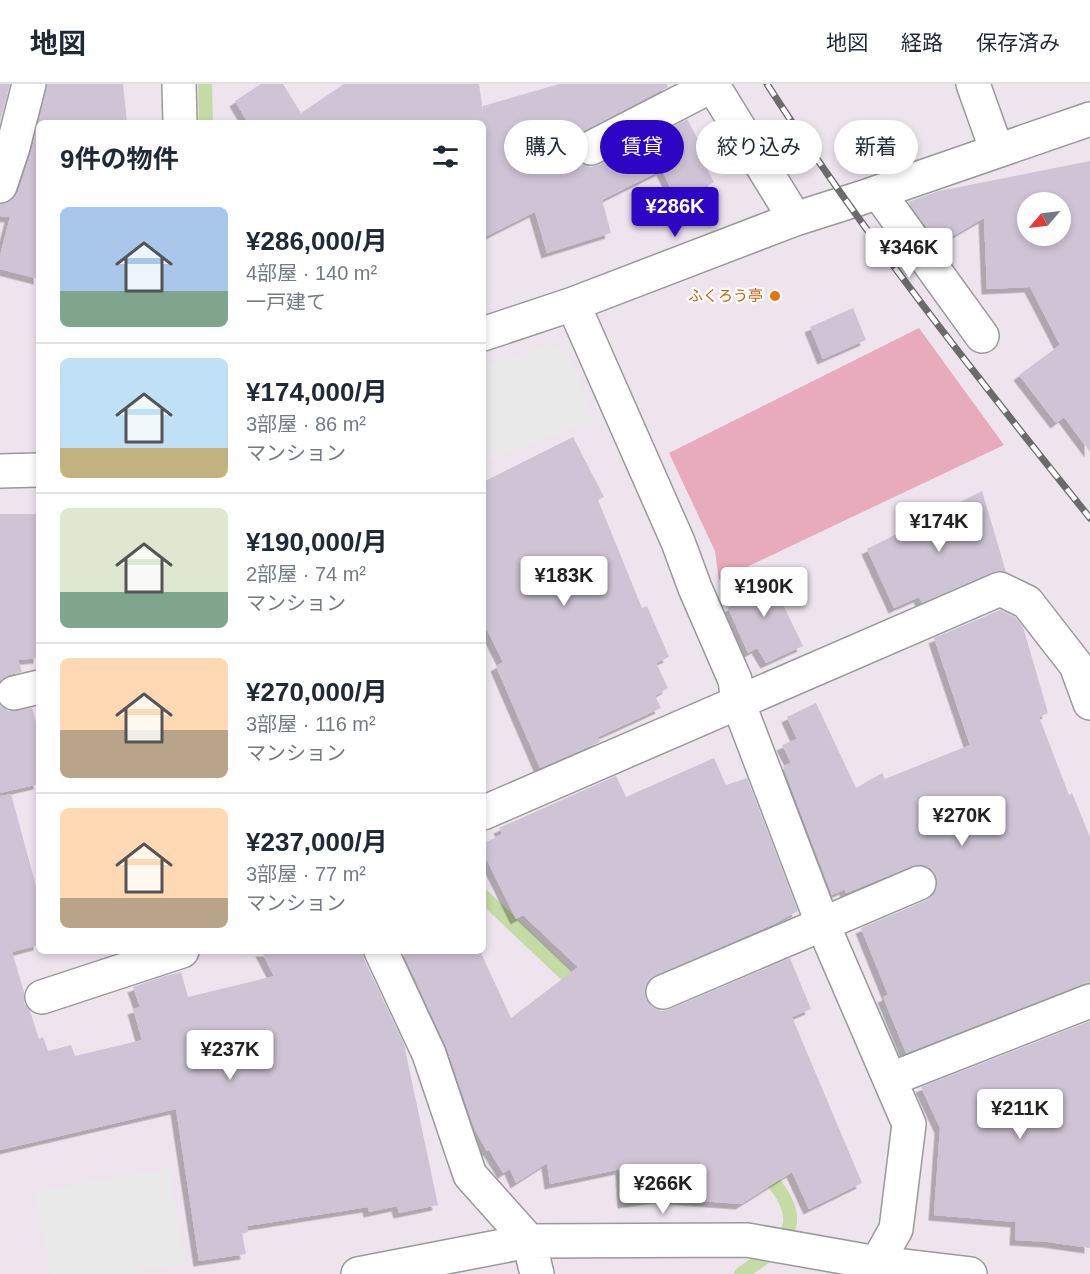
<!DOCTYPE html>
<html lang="ja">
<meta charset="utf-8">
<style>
:root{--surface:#fff;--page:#f6f6f7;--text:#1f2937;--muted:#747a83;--line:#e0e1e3;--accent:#2d06c5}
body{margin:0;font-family:Helvetica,"Noto Sans JP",sans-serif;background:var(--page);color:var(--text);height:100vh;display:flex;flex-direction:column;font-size:22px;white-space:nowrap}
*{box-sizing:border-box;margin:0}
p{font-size:20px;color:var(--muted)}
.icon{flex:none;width:33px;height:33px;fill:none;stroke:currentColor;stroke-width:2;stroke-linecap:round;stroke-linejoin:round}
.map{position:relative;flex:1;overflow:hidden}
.panel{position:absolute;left:36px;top:36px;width:450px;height:834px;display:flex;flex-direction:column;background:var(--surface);border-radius:9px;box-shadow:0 3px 9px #0003}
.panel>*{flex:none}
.banner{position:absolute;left:504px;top:36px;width:495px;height:54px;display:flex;gap:12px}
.needle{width:39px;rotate:242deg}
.tools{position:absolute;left:1017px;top:108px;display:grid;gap:12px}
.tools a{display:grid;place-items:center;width:54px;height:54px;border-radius:50%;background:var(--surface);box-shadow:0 3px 9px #0003;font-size:30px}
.price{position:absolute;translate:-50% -51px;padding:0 14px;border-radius:6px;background:#fff;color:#222;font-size:20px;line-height:39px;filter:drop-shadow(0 2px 3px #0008)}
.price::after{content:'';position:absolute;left:50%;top:36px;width:18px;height:14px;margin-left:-9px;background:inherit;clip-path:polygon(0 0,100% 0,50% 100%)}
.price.on{background:var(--accent);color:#fff}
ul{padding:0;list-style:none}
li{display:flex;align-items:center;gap:18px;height:150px;padding:0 24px}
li+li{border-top:2px solid var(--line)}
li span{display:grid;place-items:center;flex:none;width:168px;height:120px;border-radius:9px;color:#555}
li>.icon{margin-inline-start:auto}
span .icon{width:72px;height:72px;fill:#fffc;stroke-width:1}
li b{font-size:26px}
h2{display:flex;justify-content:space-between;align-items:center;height:72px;padding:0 24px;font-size:26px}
.pill{padding:0 21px;border-radius:27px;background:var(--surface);box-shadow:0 3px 9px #0003;font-size:21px;line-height:54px}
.pill.on{background:var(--accent);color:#fff}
header{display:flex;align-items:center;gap:36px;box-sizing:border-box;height:84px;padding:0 30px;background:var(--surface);border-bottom:2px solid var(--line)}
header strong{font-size:28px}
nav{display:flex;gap:33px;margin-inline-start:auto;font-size:21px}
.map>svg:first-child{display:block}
.grass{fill:#e7abbc}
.parking{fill:#e9e9e9}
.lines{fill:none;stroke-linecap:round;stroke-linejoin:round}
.stream{stroke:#c4dba5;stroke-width:14}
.building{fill:#cfc4d5;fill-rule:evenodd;filter:url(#shadow)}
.minor-casing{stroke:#9a9a9a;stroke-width:36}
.minor{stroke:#fff;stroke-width:33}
.rail-casing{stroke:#6b6b6b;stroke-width:7}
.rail{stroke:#fff;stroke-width:4.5;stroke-dasharray:14;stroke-linecap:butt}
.food-dot{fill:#e8710a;stroke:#fff;stroke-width:2}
.labels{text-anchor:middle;stroke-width:4.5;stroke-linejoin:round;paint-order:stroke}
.food-label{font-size:15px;fill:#c56008;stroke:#fff;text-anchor:end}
</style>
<header>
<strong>地図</strong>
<nav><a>地図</a><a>経路</a><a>保存済み</a></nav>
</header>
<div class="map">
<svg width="1090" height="1190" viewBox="0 0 1090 1190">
<defs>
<filter id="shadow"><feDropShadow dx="-5.5" dy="5.5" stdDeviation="0" flood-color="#0004"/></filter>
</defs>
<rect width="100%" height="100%" fill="#ede4ee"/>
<path class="grass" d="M 919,244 L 1004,361 L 719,496 L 715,467 L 669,369 Z"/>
<path class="parking" d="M 551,260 L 569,271 L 594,336 L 483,379 L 483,282 Z
M 169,1084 L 185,1180 L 124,1190 L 50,1190 L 35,1108 Z"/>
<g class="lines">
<path class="stream" d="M 205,0 L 206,39
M 483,812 L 580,904
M 764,1087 C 775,1100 792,1119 790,1138 C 790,1144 785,1150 783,1156
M 741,1190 L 765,1173"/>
</g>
<path class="building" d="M 0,0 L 10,0 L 0,38 Z
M 47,0 L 123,0 L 127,39 L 39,39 L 39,195 L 0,185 L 0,172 L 10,133 L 0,132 L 0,120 L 12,116 L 18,108 L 31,68 Z
M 261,0 L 283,0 L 301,29 L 344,0 L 479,0 L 483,27 L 483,22 L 559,0 L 667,0 L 668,3 L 582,48 L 575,54 L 572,63 L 574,72 L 581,80 L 591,83 L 599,81 L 687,35 L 704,67 L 699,70 L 714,98 L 678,119 L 662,86 L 602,116 L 611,149 L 547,169 L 535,128 L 483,154 L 483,39 L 248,39 L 235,17 Z
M 1090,77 L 1090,368 L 1064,333 L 1056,339 L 1019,291 L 1060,261 L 1030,203 L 987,205 L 984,134 L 939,160 L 908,118 L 939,107 ZM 1028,118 L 1060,118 L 1060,152 L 1028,152 Z
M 853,224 L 866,256 L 823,275 L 810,243 Z
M 573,353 L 604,413 L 598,416 L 642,524 L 647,522 L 669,573 L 656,579 L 668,604 L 655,612 L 661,624 L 598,653 L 600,658 L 540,684 L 496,582 L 503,578 L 483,538 L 483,398 Z
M 982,407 L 1006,488 L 993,488 L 922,519 L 919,513 L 894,524 L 867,465 Z
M 0,430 L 39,430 L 39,574 L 18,576 L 22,588 L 9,591 L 0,597 Z
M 765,483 L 803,562 L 766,579 L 757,564 L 748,569 L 728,524 L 744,515 L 736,499 Z
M 1000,526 L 1015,533 L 1023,543 L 1048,629 L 1039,633 L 1069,711 L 1072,709 L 1090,753 L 1090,899 L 1083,900 L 906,969 L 883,913 L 888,911 L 861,844 L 927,816 L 934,810 L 937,802 L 936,792 L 930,784 L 921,780 L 912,782 L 846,809 L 845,805 L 832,811 L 783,682 L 791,679 L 782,661 L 797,655 L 787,633 L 816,619 L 856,704 L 882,689 L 885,695 L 970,661 L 934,554 Z
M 0,621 L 9,627 L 32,624 L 39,649 L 39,700 L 0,709 Z
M 714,674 L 726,701 L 747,694 L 798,827 L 776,839 L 656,891 L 648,897 L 645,905 L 646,915 L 652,923 L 661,927 L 670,925 L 790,874 L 811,925 L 792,933 L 862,1099 L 809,1125 L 792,1088 L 741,1120 L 659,1114 L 623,1119 L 621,1085 L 550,1100 L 547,1079 L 516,1099 L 510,1085 L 503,1089 L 489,1066 L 487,1067 L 475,1046 L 446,962 L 402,867 L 480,867 L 511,934 L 578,883 L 523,831 L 516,835 L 483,768 L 483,760 L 502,750 L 499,744 L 616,692 L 626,713 Z
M 11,710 L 39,813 L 39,861 L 12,868 L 24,908 L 24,919 L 30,927 L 39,955 L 43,953 L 48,967 L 71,961 L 75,972 L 142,956 L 133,925 L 140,923 L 133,903 L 162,893 L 181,888 L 188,913 L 274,892 L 261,867 L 363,867 L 364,875 L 404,960 L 438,1121 L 399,1129 L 397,1122 L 369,1128 L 368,1123 L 247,1142 L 248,1148 L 242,1150 L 246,1170 L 199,1177 L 176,1025 L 0,1066 L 0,712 Z
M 1090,937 L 1090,1164 L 1048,1158 L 1015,1156 L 1016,1138 L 934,1131 L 940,1044 L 921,1003 Z"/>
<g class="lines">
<g class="minor-casing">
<path id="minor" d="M 179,0 L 180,39
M 712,0 L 795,135
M 973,0 L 997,67
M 591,64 L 713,1
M 0,102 L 13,63 L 29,0
M 878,108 L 982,252
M 573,220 L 678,458 L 695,504 L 735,596 L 738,618 L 823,841 L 909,1040 L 896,1145 L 877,1179 L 876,1190
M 483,250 L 573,220 L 795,135 L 861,114 L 1090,35
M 0,387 L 39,386
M 14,609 L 39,603
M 483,729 L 1000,505 L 1027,518 L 1076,581 L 1090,619
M 381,867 L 429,970 L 470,1091 L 529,1157 L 537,1190
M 663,908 L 919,799
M 42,913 L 182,867
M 891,995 L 1090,917
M 358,1190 L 529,1157 L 747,1156 L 877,1179 L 970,1190"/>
</g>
<use href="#minor" class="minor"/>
<g class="rail-casing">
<path id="rail" d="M 767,0 C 865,152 977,293 1090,434"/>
</g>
<use href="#rail" class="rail"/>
</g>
<circle class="food-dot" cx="775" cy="212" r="6"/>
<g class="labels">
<g class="food-label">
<text x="763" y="217">ふくろう亭</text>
</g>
</g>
</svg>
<div class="tools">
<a><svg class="needle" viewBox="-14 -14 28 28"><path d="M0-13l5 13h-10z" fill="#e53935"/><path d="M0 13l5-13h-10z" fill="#747a83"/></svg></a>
</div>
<b class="price on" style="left:675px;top:154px">¥286K</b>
<b class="price" style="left:909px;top:195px">¥346K</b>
<b class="price" style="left:939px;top:469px">¥174K</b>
<b class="price" style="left:564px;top:523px">¥183K</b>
<b class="price" style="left:764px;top:534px">¥190K</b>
<b class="price" style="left:962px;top:763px">¥270K</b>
<b class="price" style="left:230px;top:997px">¥237K</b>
<b class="price" style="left:1020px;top:1056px">¥211K</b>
<b class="price" style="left:663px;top:1131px">¥266K</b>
<div class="banner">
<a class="pill">購入</a>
<a class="pill on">賃貸</a>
<a class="pill">絞り込み</a>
<a class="pill">新着</a>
</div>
<section class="panel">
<h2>9件の物件<svg class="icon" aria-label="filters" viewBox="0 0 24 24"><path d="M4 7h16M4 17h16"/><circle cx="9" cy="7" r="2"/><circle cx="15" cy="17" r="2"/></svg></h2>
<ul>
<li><span style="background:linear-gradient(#a9c7e8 70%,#7fa58c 0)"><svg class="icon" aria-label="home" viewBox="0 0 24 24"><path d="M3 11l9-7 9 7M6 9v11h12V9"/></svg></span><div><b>¥286,000/月</b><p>4部屋 · 140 m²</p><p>一戸建て</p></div></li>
<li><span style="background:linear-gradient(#bfe0f5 75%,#c2b280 0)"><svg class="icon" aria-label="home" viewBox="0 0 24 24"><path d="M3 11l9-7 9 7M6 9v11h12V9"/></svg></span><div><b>¥174,000/月</b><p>3部屋 · 86 m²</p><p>マンション</p></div></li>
<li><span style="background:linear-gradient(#dfe7d0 70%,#7fa58c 0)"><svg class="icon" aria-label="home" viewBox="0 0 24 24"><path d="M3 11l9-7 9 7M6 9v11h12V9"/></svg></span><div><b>¥190,000/月</b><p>2部屋 · 74 m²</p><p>マンション</p></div></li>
<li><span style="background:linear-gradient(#ffd9b3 60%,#b9a48a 0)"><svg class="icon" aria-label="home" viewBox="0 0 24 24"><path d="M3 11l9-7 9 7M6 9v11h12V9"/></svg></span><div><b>¥270,000/月</b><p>3部屋 · 116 m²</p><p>マンション</p></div></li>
<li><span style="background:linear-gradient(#ffd9b3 75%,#b9a48a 0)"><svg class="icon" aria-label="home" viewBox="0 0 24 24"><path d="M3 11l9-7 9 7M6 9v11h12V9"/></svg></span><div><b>¥237,000/月</b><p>3部屋 · 77 m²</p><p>マンション</p></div></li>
</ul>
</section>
</div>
